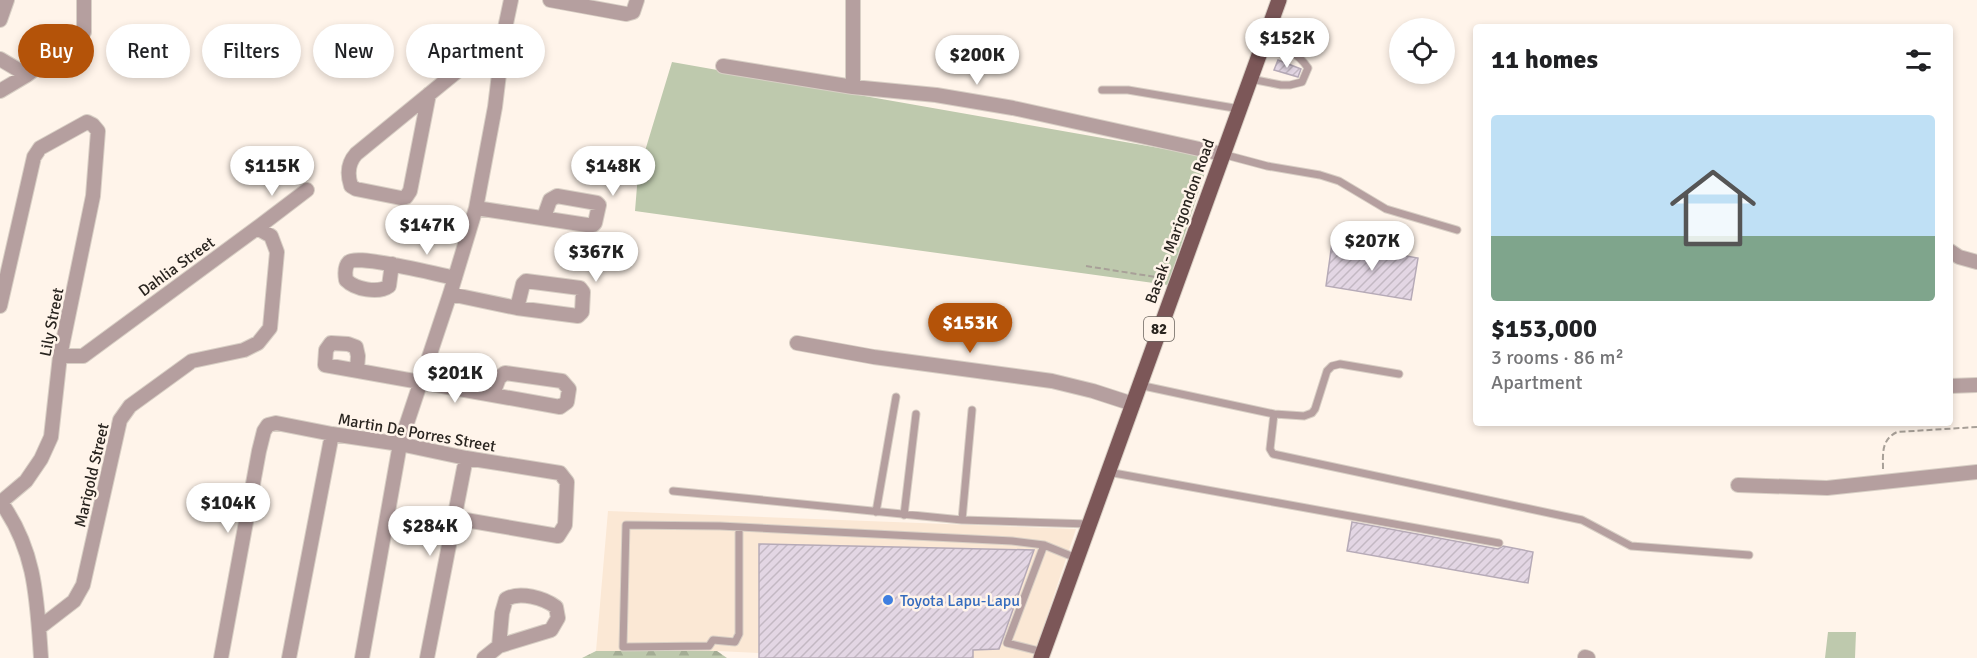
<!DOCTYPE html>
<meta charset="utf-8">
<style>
:root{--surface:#fff;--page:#f6f6f6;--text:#202124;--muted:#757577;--accent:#b45309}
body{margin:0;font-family:Signika,sans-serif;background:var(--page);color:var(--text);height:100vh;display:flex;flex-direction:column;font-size:22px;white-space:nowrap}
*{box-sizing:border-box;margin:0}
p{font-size:20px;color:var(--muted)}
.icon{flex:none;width:33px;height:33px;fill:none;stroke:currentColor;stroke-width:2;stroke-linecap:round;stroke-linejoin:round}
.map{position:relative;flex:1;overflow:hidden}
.drawer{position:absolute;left:1473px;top:24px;width:480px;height:402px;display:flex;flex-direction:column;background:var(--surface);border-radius:6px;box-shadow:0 3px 9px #0003}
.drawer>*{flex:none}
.guide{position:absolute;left:18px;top:24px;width:570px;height:54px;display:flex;gap:12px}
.tools{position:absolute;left:1389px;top:18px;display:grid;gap:12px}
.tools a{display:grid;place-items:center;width:66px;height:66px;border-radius:50%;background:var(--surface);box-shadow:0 3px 9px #0003;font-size:30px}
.price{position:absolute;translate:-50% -51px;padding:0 14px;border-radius:21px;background:#fff;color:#222;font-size:20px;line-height:39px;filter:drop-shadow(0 2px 3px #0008)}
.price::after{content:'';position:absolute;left:50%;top:36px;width:18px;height:14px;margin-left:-9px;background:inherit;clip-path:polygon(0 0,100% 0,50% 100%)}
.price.active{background:var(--accent);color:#fff}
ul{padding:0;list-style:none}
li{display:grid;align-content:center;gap:12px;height:318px;padding:0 18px}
li span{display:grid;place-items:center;height:186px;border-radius:6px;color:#555}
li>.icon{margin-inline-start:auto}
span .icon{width:108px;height:108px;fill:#fffc;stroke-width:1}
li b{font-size:26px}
h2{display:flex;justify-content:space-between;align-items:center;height:72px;padding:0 18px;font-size:26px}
.pill{padding:0 21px;border-radius:27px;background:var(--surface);box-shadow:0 3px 9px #0003;font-size:21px;line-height:54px}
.pill.active{background:var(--accent);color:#fff}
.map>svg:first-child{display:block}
.built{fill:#fbe8d5}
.green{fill:#bec9ad}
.forest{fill:url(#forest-firs)}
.building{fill:url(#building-hatch);stroke:#b6aab7;stroke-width:1.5}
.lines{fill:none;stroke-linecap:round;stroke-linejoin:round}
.service-casing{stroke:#d8cfc5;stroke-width:9}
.minor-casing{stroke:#d8cfc5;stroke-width:16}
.primary-casing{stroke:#d8cfc5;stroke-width:17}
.path{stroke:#a8a098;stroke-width:2;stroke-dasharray:6 3;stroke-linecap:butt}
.service{stroke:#b59f9f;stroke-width:7}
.minor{stroke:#b59f9f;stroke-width:14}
.primary{stroke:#7c5758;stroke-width:15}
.shop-dot{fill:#3f7fe0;stroke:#fff4ea;stroke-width:2}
.labels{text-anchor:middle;stroke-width:5;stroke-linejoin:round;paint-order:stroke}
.shield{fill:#fff4ea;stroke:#69625c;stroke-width:1.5}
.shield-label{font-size:15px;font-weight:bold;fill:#29241f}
.street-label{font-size:16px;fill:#29241f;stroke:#fff4ea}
.shop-label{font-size:16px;fill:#366cbe;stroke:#fff4ea;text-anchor:start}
</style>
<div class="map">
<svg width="1977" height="658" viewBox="0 0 1977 658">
<defs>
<pattern id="forest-firs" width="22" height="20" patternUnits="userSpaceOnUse" patternTransform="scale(1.5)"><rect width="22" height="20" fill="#bec9ad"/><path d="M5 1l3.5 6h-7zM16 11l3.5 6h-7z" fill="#a3ac94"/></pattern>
<pattern id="building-hatch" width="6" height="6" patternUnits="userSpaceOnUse" patternTransform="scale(1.5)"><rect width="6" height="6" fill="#e3d6e4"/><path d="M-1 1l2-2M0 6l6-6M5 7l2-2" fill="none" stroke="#c3b8c3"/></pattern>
</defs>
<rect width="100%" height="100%" fill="#fff4ea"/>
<path class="built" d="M 608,511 L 1076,529 L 1033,658 L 870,658 L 717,651 L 596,651 Z"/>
<path class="green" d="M 672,62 L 1210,157 L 1168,285 L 635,211 L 638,174 Z
M 1828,632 L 1856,632 L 1855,658 L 1825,658 Z"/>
<path class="forest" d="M 596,651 L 717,651 L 727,658 L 582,658 Z"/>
<path class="building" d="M 1278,60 L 1301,69 L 1298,77 L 1274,70 Z
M 1332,243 L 1418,258 L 1411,300 L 1326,286 Z
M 1352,522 L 1498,549 L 1503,546 L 1533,552 L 1528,583 L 1347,551 Z
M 759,544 L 1034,550 L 999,649 L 973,650 L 973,658 L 759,658 Z"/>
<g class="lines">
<g class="service-casing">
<path id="service" d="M 1251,79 L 1281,85 L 1290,85 L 1302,82 L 1308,68 C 1296,50 1284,49 1263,43
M 1102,90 L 1128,90 L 1240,109
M 1222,154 L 1267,166 L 1320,175 L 1339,181 L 1386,209 L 1457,230
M 1139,385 L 1274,414 L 1304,416 L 1312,413 L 1315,409 L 1327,371 L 1332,366 L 1340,364 L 1399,374
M 1274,414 L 1270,449 L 1273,454 L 1582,520 L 1631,546 L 1749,555
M 1108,472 L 1499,543
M 673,491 L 962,520 L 1089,524
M 876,512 L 896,397
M 904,515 L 916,414
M 962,520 L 972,410
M 739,528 L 739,634 L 735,642 L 713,640 L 709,646 L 623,647 L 626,525 L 720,526 L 1012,541 L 1044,545
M 1043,652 L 1007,643 L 1044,545 L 1076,558"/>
</g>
<g class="minor-casing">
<path id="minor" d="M 550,0 L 626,14 L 633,12 L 637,0
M 853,0 L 853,87
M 0,20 L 7,0
M 0,59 L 27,75
M 723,66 L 853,87 L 936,95 L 1013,108 L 1222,154
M 0,91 L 27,75 L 84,32 L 84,0
M 429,94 L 410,191 L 406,197 L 401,198 L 356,189 L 351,186 C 347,174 348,163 356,154 L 504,33
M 476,208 L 587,225 L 593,225 L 595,223 L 599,205 L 597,203 L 557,196 L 550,200 L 544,217
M 1950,251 L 1959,257 L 1977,262
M 392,264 L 389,286 C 378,294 355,289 346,280 C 345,274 345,266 349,262 C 357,254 440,275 455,278
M 450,294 L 517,308 L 578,316 L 582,312 L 583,292 L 580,288 L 526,281 L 523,284 L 517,308
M 0,306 L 34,157 L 40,148 L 87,122 L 93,125 L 98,131 L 93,196 L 60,356 L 51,437 L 41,459 L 26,481 L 1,502
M 797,343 L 874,357 L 1052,381 L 1093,391 L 1133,404
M 60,356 L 83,356 L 257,228 L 307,190
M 357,370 L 358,356 L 356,347 L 348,344 L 331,343 L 326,350 L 325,365 L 560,407 L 567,402 L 569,389 L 562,381 L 505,373 L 499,378 L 493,394
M 1950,386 L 1977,385
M 1738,485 L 1827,488 L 1977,472
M 0,501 C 36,550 37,600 41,658
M 39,628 L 74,601 L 83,585 L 120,420 L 130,406 L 192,361 L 244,350 L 258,343 L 270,328 L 277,252 L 271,236 L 257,228
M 1585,657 L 1588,658
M 221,658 L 259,451 L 264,431 L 268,425 L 276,423 L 332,434 L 400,444 L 466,458 L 560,473 L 567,482 L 565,525 L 558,536 L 454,518
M 289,658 L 332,434
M 362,658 L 400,444 L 450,294 L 476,208 L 495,107 L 504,33 L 511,0
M 427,658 L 466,458
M 484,658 L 499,646 L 551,630 L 558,618 L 556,607 C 544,598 520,591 506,599 L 502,613 L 499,646"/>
</g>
<g class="primary-casing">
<path id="primary" d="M 1041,658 L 1279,0"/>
</g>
<path class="path" d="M 1086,266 L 1162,278
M 1883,469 C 1883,453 1881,440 1897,432 L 1977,427"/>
<use href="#service" class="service"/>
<use href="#minor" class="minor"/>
<use href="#primary" class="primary"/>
</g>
<circle class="shop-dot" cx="888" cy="600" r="6"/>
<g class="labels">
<rect class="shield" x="1144" y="317" width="30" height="24" rx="4.5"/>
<g class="shield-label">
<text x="1159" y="334">82</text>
</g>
<g class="street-label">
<text transform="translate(1179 221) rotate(-70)" y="6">Basak - Marigondon Road</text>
<text transform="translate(176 266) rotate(-36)" y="6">Dahlia Street</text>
<text transform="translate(51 322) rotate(-79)" y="6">Lily Street</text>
<text transform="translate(417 432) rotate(10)" y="6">Martin De Porres Street</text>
<text transform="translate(91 475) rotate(-77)" y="6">Marigold Street</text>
</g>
<g class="shop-label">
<text x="900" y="606">Toyota Lapu-Lapu</text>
</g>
</g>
</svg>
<div class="tools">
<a><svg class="icon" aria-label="locate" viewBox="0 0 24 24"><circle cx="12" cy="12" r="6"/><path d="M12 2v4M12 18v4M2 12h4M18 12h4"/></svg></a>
</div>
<b class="price" style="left:1287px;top:69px">$152K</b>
<b class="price" style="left:977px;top:86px">$200K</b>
<b class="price" style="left:272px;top:197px">$115K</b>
<b class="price" style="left:613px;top:197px">$148K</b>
<b class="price" style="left:427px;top:256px">$147K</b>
<b class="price" style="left:1372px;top:272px">$207K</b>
<b class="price" style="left:596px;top:283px">$367K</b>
<b class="price active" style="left:970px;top:354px">$153K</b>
<b class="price" style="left:455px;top:404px">$201K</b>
<b class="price" style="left:228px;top:534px">$104K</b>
<b class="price" style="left:430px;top:557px">$284K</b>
<div class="guide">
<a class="pill active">Buy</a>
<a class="pill">Rent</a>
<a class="pill">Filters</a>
<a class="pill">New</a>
<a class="pill">Apartment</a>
</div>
<section class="drawer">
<h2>11 homes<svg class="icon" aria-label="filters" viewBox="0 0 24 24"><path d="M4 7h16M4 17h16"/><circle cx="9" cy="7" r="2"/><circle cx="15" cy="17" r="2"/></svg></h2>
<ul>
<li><span style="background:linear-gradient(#bfe0f5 65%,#7fa58c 0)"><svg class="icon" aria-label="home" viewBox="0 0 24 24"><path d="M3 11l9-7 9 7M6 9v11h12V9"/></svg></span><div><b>$153,000</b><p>3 rooms · 86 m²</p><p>Apartment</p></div></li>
</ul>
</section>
</div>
